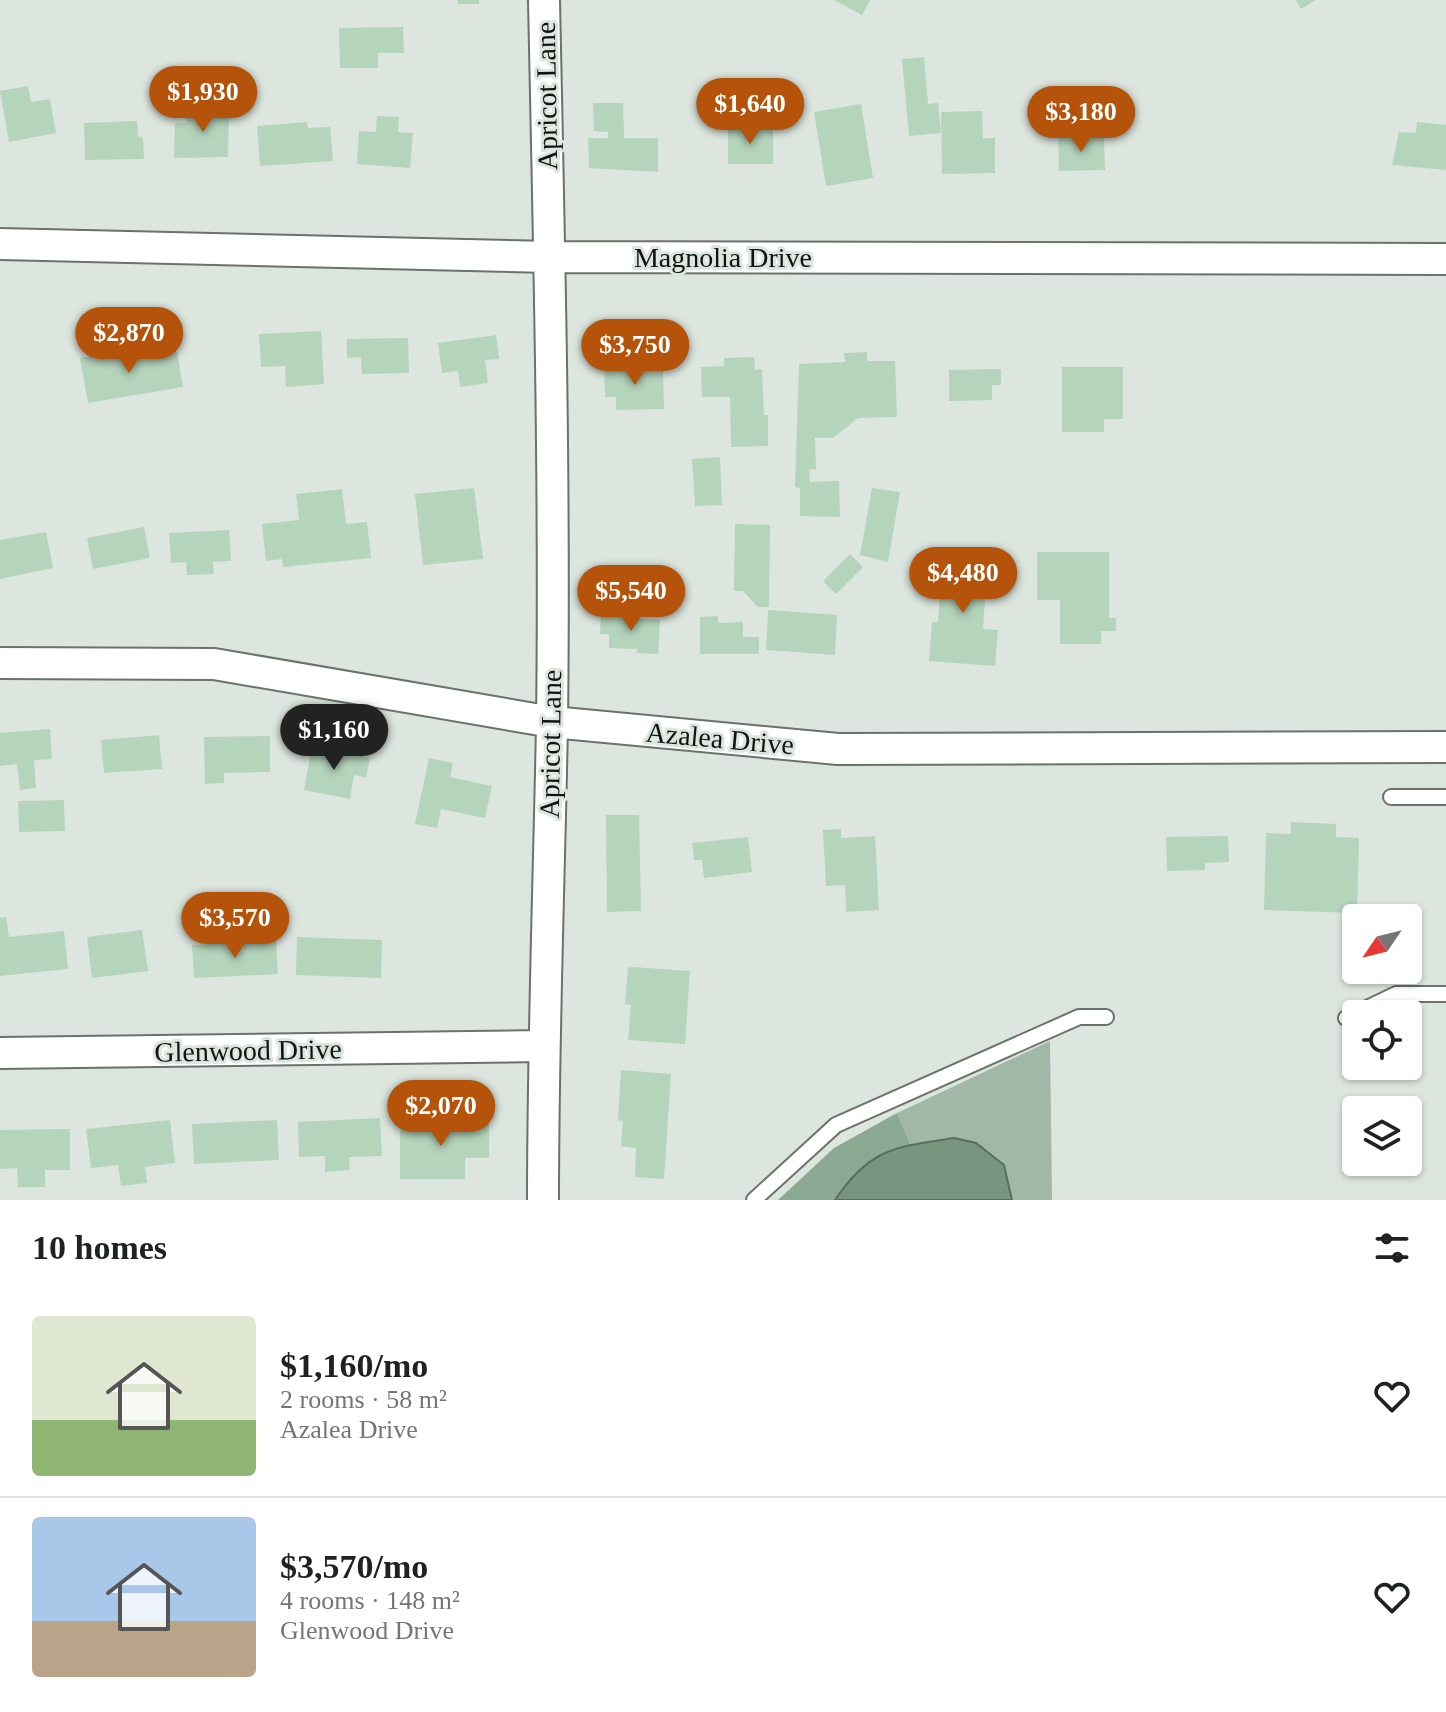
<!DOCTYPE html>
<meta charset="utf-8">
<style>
:root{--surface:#fff;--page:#f2f2f2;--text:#202124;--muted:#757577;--line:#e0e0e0;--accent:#b45309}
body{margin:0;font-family:"Times New Roman",serif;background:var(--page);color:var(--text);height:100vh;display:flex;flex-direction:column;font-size:30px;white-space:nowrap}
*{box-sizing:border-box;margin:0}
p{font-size:26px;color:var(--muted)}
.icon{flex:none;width:44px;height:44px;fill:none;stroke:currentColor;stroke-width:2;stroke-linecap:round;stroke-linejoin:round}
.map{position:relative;height:1200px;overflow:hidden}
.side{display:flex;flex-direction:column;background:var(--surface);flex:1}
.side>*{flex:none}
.needle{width:52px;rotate:235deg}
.buttons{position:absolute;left:1342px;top:904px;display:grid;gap:16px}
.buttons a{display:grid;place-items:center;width:80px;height:80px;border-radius:8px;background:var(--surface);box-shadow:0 2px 6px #0004;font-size:40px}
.price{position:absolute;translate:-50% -68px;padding:0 18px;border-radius:28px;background:var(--accent);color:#fff;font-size:26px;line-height:52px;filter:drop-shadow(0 2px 4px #0008)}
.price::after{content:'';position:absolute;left:50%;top:48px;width:24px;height:18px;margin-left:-12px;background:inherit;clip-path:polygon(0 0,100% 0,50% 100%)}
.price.selected{background:#222;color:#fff}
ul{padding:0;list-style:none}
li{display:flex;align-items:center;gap:24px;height:200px;padding:0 32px}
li+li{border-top:2px solid var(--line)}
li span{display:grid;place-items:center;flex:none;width:224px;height:160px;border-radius:8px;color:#555}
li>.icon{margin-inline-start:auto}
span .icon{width:96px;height:96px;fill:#fffc;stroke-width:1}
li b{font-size:34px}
h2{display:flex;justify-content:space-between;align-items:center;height:96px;padding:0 32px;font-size:34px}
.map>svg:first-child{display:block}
.green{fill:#a0b8a5}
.forest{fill:#8ba992}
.water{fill:#78967f;stroke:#596f5e;stroke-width:2}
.building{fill:#b5d4bc}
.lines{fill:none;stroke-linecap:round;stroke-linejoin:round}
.service-casing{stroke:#69726b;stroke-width:18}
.minor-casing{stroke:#69726b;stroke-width:34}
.service{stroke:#fff;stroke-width:14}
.minor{stroke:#fff;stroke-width:30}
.labels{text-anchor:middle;stroke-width:6;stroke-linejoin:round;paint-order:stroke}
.street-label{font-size:28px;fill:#101311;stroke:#dce6de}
</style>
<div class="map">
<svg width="1446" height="1200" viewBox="0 0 1446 1200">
<rect width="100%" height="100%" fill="#dce6de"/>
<path class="green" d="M 1050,1041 L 1052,1200 L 1012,1200 L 1004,1165 L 954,1138 L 911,1146 L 897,1113 Z"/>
<path class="forest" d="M 897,1113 L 911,1146 C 874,1155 856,1169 835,1200 L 778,1200 L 834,1148 Z"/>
<path class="water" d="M 954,1138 L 976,1143 L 1004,1165 L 1012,1200 L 835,1200 C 870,1148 895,1147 954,1138 Z"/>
<path class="building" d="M 458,0 L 479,0 L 479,4 L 458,4 Z
M 834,0 L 870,0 L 862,15 Z
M 1296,0 L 1316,0 L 1301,9 Z
M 403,27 L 404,53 L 378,53 L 378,68 L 340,68 L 339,28 Z
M 924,57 L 928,104 L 938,103 L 941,133 L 909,136 L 902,59 Z
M 28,86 L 31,102 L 50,99 L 56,133 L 9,142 L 0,91 Z
M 593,103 L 623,103 L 624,138 L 658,138 L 658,172 L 589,168 L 588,138 L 608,138 L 608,132 L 594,131 Z
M 861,104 L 873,178 L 826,186 L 814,112 Z
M 186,107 L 229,108 L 228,157 L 174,158 L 175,123 L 186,123 Z
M 982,111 L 983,138 L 995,138 L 995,173 L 942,174 L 941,112 Z
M 377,116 L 399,117 L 398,132 L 413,133 L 410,168 L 357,164 L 359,131 L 376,132 Z
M 137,121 L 138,136 L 143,138 L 144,159 L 85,160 L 84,123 Z
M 307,122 L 308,128 L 330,127 L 333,161 L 260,166 L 257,126 Z
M 1417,122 L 1446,125 L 1446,170 L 1392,165 L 1399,132 L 1416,133 Z
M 728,129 L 773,129 L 773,164 L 728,164 Z
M 1058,137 L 1104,137 L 1105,170 L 1059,171 Z
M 321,331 L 324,384 L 286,387 L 285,366 L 261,367 L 259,334 Z
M 496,335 L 499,359 L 485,360 L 488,383 L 460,387 L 458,371 L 442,373 L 438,343 Z
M 408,338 L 409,373 L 362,374 L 361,357 L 347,358 L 347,339 Z
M 121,351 L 123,361 L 177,352 L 183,387 L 88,403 L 80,358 Z
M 867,352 L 867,361 L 895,361 L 897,417 L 858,418 L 833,438 L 815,438 L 816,470 L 810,469 L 809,482 L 839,481 L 840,517 L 800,516 L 800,488 L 795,487 L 799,364 L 845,362 L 844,353 Z
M 754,357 L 755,370 L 762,369 L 764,415 L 768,415 L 768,446 L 731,447 L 730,397 L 702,397 L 701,367 L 724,366 L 724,358 Z
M 659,365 L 659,371 L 663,371 L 664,409 L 616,410 L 616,397 L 605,397 L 604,367 Z
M 1062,367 L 1123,367 L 1123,419 L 1104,419 L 1104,432 L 1062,432 Z
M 1001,369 L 1001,385 L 992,385 L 992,400 L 949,401 L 949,370 Z
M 720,457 L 722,505 L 695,506 L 692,459 Z
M 474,488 L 483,559 L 423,565 L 415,494 Z
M 872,488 L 900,492 L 888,562 L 860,555 Z
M 342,489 L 346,524 L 367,522 L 371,558 L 283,567 L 282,559 L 266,561 L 262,524 L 299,520 L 296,494 Z
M 735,524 L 770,525 L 769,607 L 758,607 L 743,591 L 734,591 Z
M 144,527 L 150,558 L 93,569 L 87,538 Z
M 229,530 L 231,561 L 213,562 L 214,574 L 187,575 L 186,562 L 171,563 L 169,533 Z
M 46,532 L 53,568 L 0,579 L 0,540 Z
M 1037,552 L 1109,552 L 1109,618 L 1116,618 L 1116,631 L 1101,631 L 1101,644 L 1060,644 L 1060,600 L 1037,600 Z
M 850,554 L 863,567 L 836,594 L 823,581 Z
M 943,555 L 988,558 L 983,629 L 998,630 L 995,666 L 929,661 L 932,622 L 938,622 Z
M 768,610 L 837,615 L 835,655 L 766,650 Z
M 601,613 L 626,614 L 627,618 L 660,620 L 658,654 L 637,653 L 637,649 L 609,648 L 609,634 L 600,634 Z
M 718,616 L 718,623 L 743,622 L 743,637 L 759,637 L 759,654 L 700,654 L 700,617 Z
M 50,729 L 52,759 L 34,760 L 36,788 L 20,790 L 17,764 L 0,766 L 0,733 Z
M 159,735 L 162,769 L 104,773 L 101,740 Z
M 270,736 L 270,772 L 224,773 L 224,783 L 205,784 L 204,737 Z
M 312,747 L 370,758 L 366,778 L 354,775 L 350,799 L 304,790 Z
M 429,758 L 453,763 L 450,777 L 492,786 L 485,818 L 441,809 L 437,828 L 415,824 Z
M 64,800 L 65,831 L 19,832 L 18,801 Z
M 606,815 L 639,815 L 641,911 L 607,912 Z
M 1291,822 L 1336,824 L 1336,837 L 1359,838 L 1357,913 L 1264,910 L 1266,833 L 1291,834 Z
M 841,829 L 841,838 L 875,836 L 879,910 L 846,912 L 845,885 L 826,886 L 823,830 Z
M 1228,836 L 1229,862 L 1205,863 L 1205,870 L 1167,871 L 1166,837 Z
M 748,837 L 752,872 L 704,878 L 702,860 L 694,860 L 692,843 Z
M 6,917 L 9,937 L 64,931 L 68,969 L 0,976 L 0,918 Z
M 142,930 L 148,971 L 92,978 L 87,937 Z
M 297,937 L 382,940 L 381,978 L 296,975 Z
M 276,941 L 278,974 L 194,978 L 192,945 Z
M 632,967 L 690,971 L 685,1044 L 628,1040 L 631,1005 L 625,1004 L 628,968 Z
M 621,1070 L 671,1074 L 664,1179 L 635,1177 L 636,1148 L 621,1146 L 623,1121 L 618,1120 Z
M 380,1118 L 382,1156 L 349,1157 L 350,1170 L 325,1172 L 325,1156 L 299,1157 L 298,1122 Z
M 170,1120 L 175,1163 L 145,1167 L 147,1183 L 121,1186 L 118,1165 L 91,1168 L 86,1129 Z
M 277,1120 L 279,1160 L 194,1164 L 192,1124 Z
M 489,1120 L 489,1158 L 465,1158 L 465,1179 L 400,1179 L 400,1121 Z
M 70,1129 L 70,1170 L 45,1170 L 45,1187 L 18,1187 L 17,1168 L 0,1169 L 0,1130 Z"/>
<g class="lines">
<g class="service-casing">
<path id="service" d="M 1391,797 L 1446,797
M 1346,1018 L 1396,994 L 1446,994
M 754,1200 L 836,1125 L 1079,1017 L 1106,1017"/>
</g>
<g class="minor-casing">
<path id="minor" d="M 0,244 L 549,257 L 1446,259
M 0,663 L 214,664 L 552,722 L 838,749 L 1446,747
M 0,1053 L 543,1046
M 543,1200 C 543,1041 549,883 552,724 C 555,483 549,240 544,0"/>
</g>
<use href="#service" class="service"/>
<use href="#minor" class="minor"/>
</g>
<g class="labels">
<g class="street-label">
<text transform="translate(546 96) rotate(-91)" y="10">Apricot Lane</text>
<text x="723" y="267">Magnolia Drive</text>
<text transform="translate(720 738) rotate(5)" y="10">Azalea Drive</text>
<text transform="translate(550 744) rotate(-89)" y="10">Apricot Lane</text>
<text transform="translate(248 1050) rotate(-1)" y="10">Glenwood Drive</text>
</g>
</g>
</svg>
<div class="buttons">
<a><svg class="needle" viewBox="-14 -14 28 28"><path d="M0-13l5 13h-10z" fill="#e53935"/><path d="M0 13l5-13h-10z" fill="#757577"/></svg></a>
<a><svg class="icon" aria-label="locate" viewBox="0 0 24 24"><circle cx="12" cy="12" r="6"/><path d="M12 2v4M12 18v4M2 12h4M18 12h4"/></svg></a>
<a><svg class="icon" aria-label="layers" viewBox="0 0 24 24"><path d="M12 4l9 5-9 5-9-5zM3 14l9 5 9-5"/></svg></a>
</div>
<b class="price" style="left:203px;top:134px">$1,930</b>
<b class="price" style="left:750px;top:146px">$1,640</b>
<b class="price" style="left:1081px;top:154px">$3,180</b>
<b class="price" style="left:129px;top:375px">$2,870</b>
<b class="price" style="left:635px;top:387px">$3,750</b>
<b class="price" style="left:963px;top:615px">$4,480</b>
<b class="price" style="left:631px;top:633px">$5,540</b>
<b class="price selected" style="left:334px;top:772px">$1,160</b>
<b class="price" style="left:235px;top:960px">$3,570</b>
<b class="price" style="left:441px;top:1148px">$2,070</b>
</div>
<section class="side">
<h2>10 homes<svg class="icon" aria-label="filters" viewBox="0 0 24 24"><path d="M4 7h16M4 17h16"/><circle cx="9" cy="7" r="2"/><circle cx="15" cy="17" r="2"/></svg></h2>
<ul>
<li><span style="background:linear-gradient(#dfe7d0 65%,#8fb573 0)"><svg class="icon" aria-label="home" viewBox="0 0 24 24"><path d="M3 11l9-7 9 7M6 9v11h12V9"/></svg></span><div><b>$1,160/mo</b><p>2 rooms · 58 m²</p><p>Azalea Drive</p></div><svg class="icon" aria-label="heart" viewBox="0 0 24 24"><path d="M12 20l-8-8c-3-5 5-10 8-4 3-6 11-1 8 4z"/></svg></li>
<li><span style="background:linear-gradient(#a9c7e8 65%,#b9a48a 0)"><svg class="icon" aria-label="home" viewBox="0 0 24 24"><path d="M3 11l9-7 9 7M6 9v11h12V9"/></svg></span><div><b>$3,570/mo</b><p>4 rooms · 148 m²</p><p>Glenwood Drive</p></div><svg class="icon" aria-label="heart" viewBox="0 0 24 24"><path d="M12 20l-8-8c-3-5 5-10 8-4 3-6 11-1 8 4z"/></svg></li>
</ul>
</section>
